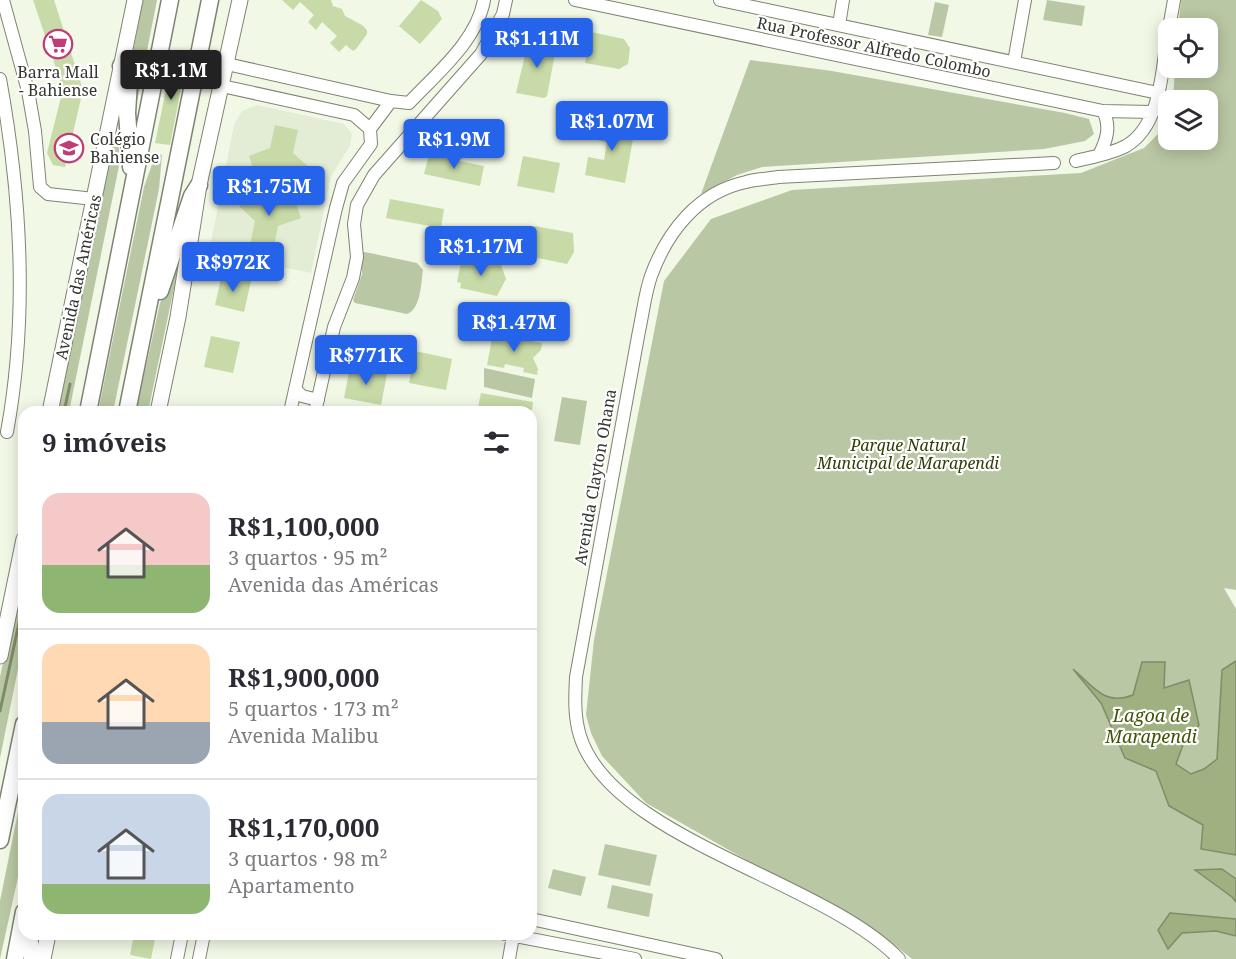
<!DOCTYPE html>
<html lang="pt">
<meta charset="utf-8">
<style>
:root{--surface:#fff;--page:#f2f2f3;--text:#2b2b33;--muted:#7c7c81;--line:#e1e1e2;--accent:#2563eb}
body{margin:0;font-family:"Noto Serif",serif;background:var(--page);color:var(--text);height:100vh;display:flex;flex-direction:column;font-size:22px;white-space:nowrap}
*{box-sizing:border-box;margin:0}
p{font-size:20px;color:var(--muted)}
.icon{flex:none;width:33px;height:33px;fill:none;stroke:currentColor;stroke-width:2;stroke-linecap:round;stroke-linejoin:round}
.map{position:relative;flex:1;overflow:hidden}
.sheet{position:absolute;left:18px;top:406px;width:519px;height:534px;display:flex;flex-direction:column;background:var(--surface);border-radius:18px;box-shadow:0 3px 15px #0003}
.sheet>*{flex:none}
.tools{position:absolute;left:1158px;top:18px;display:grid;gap:12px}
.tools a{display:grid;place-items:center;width:60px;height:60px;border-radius:12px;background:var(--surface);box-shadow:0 3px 15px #0003;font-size:30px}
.price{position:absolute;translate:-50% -51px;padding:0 14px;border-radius:6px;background:var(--accent);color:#fff;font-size:20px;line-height:39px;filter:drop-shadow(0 2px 3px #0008)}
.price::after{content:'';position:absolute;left:50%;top:36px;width:18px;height:14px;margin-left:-9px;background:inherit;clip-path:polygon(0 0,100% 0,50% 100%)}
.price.on{background:#222;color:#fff}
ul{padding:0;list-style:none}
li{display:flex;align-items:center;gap:18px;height:150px;padding:0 24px}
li+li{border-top:2px solid var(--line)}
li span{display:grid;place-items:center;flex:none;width:168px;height:120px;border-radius:18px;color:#555}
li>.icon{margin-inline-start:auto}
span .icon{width:72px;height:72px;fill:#fffc;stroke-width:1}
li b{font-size:26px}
h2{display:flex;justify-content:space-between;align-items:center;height:72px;padding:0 24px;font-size:26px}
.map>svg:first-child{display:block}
.built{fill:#e3edd5}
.green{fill:#b9c7a4}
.water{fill:#9fb180;stroke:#7f8c68;stroke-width:1.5}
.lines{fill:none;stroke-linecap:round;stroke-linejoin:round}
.stream{stroke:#7f8c68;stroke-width:3}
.building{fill:#c7daa8}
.minor-casing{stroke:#7e8474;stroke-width:14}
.major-casing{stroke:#7e8474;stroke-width:17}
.highway-casing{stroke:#7e8474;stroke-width:19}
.minor{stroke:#fff;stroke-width:12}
.major{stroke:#fff;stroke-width:15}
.highway{stroke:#fff;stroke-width:16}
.labels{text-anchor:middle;stroke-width:4.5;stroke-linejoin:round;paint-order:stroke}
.street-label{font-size:16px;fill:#343630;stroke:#fff}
.poi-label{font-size:16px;fill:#343630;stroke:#fff}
.park-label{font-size:16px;font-style:italic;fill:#2f3e05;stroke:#fff}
.water-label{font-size:18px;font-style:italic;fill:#3f5404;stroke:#fff}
</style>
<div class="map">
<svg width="1236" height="959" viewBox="0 0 1236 959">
<rect width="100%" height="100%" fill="#f1f8e6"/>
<path class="built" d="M 257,105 L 344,124 L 352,134 L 350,146 L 331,176 L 311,273 L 209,252 L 234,125 L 242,111 Z"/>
<path class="green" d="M 143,0 L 157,0 L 129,142 L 123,105 Z
M 1047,0 L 1085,6 L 1082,26 L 1043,20 Z
M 1181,0 L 1236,0 L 1236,590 L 1224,588 L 1236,609 L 1236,661 L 1222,670 L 1217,759 L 1204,769 L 1191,774 L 1176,764 L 1183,745 L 1199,725 L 1164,688 L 1118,700 L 1104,697 L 1077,673 L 1101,703 L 1125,758 L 1156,771 L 1169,806 L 1203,825 L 1201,849 L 1236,855 L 1236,879 L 1222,869 L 1196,871 L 1232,897 L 1236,902 L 1236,919 L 1170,913 L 1167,949 L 1181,933 L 1216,931 L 1236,936 L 1236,959 L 912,959 L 891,942 L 646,803 L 602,756 L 591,733 L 586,715 L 594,640 L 664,281 L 711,219 L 792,190 L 1081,173 L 1144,148 L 1163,129 L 1168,132 L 1168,140 L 1208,140 L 1208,100 L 1173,100 L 1175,68 L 1208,68 L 1208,28 L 1178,28 Z
M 935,2 L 949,5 L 942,37 L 928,35 Z
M 750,60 L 832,71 L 1065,113 L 1089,119 L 1094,134 L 1085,141 L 1044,149 L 762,167 L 737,175 L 701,194 Z
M 115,117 L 120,155 L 119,166 L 69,412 L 54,412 Z
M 156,153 L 162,155 L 159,189 L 113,412 L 98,412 L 144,187 Z
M 365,252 L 417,263 L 423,270 C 421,283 421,309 407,314 L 355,303 L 353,300 L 362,274 L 362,253 Z
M 179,264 L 148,412 L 136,412 L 160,303 Z
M 484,368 L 535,379 L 532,398 L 484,387 Z
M 562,397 L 587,401 L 580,445 L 554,441 Z
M 24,560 L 24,639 L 0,758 L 0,677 Z
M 24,782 L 24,850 L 0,959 L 0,901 Z
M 605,844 L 657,855 L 650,886 L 598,875 Z
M 553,869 L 586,877 L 581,896 L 548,888 Z
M 612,885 L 653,894 L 649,917 L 607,908 Z"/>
<path class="water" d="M 533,22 L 542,28 L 552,27 L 557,32 L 568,31 L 569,33 L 576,34 L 577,43 L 531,34 L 531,29 L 529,26 Z
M 360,338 L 396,344 L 395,353 L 384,351 L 378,357 L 367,355 L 366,350 L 372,347 L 359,344 Z
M 1236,661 L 1236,855 L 1201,849 L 1203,825 L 1169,806 L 1156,771 L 1125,758 L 1101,703 L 1073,669 C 1094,687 1104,706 1133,695 L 1142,662 L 1165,662 L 1164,688 L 1189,680 L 1199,725 L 1183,745 L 1176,764 L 1191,774 L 1204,769 L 1217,759 L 1222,670 Z
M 1222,869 L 1236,879 L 1236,902 L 1232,897 L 1195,870 Z
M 1170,913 L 1236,919 L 1236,936 L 1216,931 L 1182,933 L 1168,949 L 1158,930 Z"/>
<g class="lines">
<path class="stream" d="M 64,412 L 70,384
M 0,711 L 24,600"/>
</g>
<path class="building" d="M 33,0 L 54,0 L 83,90 L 65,167 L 53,165 L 47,153 L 63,89 Z
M 282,0 L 331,0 L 333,6 L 342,9 L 345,16 L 362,25 L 367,30 L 367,34 L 356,49 L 353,51 L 346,45 L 339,52 L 330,43 L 337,36 L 322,22 L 316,30 L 308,22 L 314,15 L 300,2 L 293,10 Z
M 421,0 L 438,11 L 442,19 L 420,44 L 399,26 Z
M 591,32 L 624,39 L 630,48 L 628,64 L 619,69 L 585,63 Z
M 526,39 L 554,44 L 556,48 L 547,96 L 544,98 L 516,93 L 527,47 L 524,47 Z
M 173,56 L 187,59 L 170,145 L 155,143 Z
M 595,120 L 635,128 L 625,183 L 585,175 L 588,157 L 604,160 L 607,142 L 592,139 Z
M 275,125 L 298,130 L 293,153 L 311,169 L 296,186 L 278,170 L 256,177 L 249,156 L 270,148 Z
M 429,155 L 484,166 L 480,186 L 424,174 Z
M 523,156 L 560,163 L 554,193 L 517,186 Z
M 254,189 L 270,203 L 293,195 L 301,218 L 278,226 L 273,250 L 250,245 L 255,221 L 239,206 Z
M 390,199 L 444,209 L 441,228 L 386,218 Z
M 534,226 L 573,233 L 574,252 L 567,264 L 528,256 L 529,252 L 526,251 L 530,230 L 533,231 Z
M 465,258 L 501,265 L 506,279 L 497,296 L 460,288 L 461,283 L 457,282 L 461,262 L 464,262 Z
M 222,274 L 251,281 L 244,312 L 215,305 Z
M 493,333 L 542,343 L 541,350 L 533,358 L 538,369 L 537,375 L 523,372 L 524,368 L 505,364 L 504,368 L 487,365 Z
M 211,336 L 240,342 L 233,373 L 204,367 Z
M 415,351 L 452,359 L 446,390 L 409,383 Z
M 350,367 L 387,374 L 381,405 L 344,398 Z
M 481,393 L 533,402 L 532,410 L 527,412 L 477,412 Z
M 134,934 L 156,934 L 151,959 L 130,955 Z"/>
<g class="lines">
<g class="minor-casing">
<path id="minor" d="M 3,0 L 28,91 L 35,131 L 40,187 L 48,194 L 94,199
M 575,0 L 1103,111 L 1152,112
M 720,0 L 1158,93
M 839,25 L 843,0
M 1169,28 L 1174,0
M 1014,62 L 1025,0
M 227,64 L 391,101
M 0,79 C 21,194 28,317 7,432
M 222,86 L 354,115 L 370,129
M 409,103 C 436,74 477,41 484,0
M 1099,155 C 1107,140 1111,126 1103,111
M 1076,161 C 1092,157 1111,154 1126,146 C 1162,125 1162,68 1168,31
M 295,389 L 302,396 L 318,400
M 290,412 L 336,208 L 343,183 L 371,144 L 370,129 L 391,101 L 409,103
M 315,412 L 334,327 L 353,278 L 357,257 L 354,224 L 357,205 L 374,175 L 481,54 L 503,14 L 506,0
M 531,919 L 716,959
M 505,934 L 635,959
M 177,959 L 182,934
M 199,959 L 204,934
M 509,959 L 513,936
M 899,959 C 824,880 612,839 580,736 C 574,716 575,698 576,677 L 639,331 C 643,313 645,293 651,276 C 667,232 698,192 746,182 C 756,179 767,179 778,177 L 1054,163"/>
</g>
<g class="major-casing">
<path id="major" d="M 50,412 L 135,0
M 158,412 L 178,317 L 199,185 L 240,0
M 0,656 L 24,539
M 43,959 L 48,934"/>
</g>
<g class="highway-casing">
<path id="highway" d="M 121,66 L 129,82 L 127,113 L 131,167
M 160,291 L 192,196 L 199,185
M 88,412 L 170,0
M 127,412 L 210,0
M 0,840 L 24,724
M 29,934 L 32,959
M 15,959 L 24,912"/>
</g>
<use href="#minor" class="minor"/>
<use href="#major" class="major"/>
<use href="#highway" class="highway"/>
</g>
<defs>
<g id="supermarket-ring" transform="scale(1.5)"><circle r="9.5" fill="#fff" stroke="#c23b79" stroke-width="1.5"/><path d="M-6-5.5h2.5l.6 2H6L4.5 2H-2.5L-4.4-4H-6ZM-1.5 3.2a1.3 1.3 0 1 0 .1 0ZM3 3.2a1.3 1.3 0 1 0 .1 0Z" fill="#c23b79"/></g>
<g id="school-ring" transform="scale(1.5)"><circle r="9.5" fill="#fff" stroke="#c23b79" stroke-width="1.5"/><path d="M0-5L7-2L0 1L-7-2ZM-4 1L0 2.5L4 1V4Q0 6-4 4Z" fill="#c23b79"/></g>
</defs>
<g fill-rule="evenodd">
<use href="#supermarket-ring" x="58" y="44"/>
<use href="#school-ring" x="69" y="148"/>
</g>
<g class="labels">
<g class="street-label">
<text transform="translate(874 47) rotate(12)" y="6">Rua Professor Alfredo Colombo</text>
<text transform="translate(78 277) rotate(-78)" y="6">Avenida das Américas</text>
<text transform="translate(595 477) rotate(-80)" y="6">Avenida Clayton Ohana</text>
</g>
<g class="poi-label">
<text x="58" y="78">Barra Mall<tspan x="58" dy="18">- Bahiense</tspan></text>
<text x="90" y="145" text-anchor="start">Colégio<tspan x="90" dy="18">Bahiense</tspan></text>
</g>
<g class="park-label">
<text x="908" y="451">Parque Natural<tspan x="908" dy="18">Municipal de Marapendi</tspan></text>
</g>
<g class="water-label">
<text x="1151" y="722">Lagoa de<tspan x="1151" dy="21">Marapendi</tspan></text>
</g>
</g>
</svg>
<div class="tools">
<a><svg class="icon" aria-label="locate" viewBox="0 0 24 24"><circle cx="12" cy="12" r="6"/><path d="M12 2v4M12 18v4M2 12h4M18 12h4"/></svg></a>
<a><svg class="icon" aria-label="layers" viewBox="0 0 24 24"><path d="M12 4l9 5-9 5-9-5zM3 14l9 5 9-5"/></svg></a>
</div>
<b class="price" style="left:537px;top:69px">R$1.11M</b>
<b class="price on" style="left:171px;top:101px">R$1.1M</b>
<b class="price" style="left:612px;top:152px">R$1.07M</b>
<b class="price" style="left:454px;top:170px">R$1.9M</b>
<b class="price" style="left:269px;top:217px">R$1.75M</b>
<b class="price" style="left:481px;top:277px">R$1.17M</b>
<b class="price" style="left:233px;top:293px">R$972K</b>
<b class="price" style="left:514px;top:353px">R$1.47M</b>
<b class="price" style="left:366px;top:386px">R$771K</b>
<section class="sheet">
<h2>9 imóveis<svg class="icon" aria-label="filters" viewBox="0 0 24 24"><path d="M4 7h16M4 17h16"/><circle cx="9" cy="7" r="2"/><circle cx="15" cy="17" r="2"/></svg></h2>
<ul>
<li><span style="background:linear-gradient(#f6c9c9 60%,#8fb573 0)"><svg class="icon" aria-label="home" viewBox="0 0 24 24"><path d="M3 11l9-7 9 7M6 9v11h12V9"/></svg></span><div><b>R$1,100,000</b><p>3 quartos · 95 m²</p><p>Avenida das Américas</p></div></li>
<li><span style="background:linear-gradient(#ffd9b3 65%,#9aa5b1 0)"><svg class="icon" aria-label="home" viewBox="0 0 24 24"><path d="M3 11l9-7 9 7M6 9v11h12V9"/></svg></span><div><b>R$1,900,000</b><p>5 quartos · 173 m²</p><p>Avenida Malibu</p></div></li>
<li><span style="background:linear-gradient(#c9d6e8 75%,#8fb573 0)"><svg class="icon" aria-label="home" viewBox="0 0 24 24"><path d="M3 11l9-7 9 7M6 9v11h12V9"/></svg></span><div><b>R$1,170,000</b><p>3 quartos · 98 m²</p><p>Apartamento</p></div></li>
</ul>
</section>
</div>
